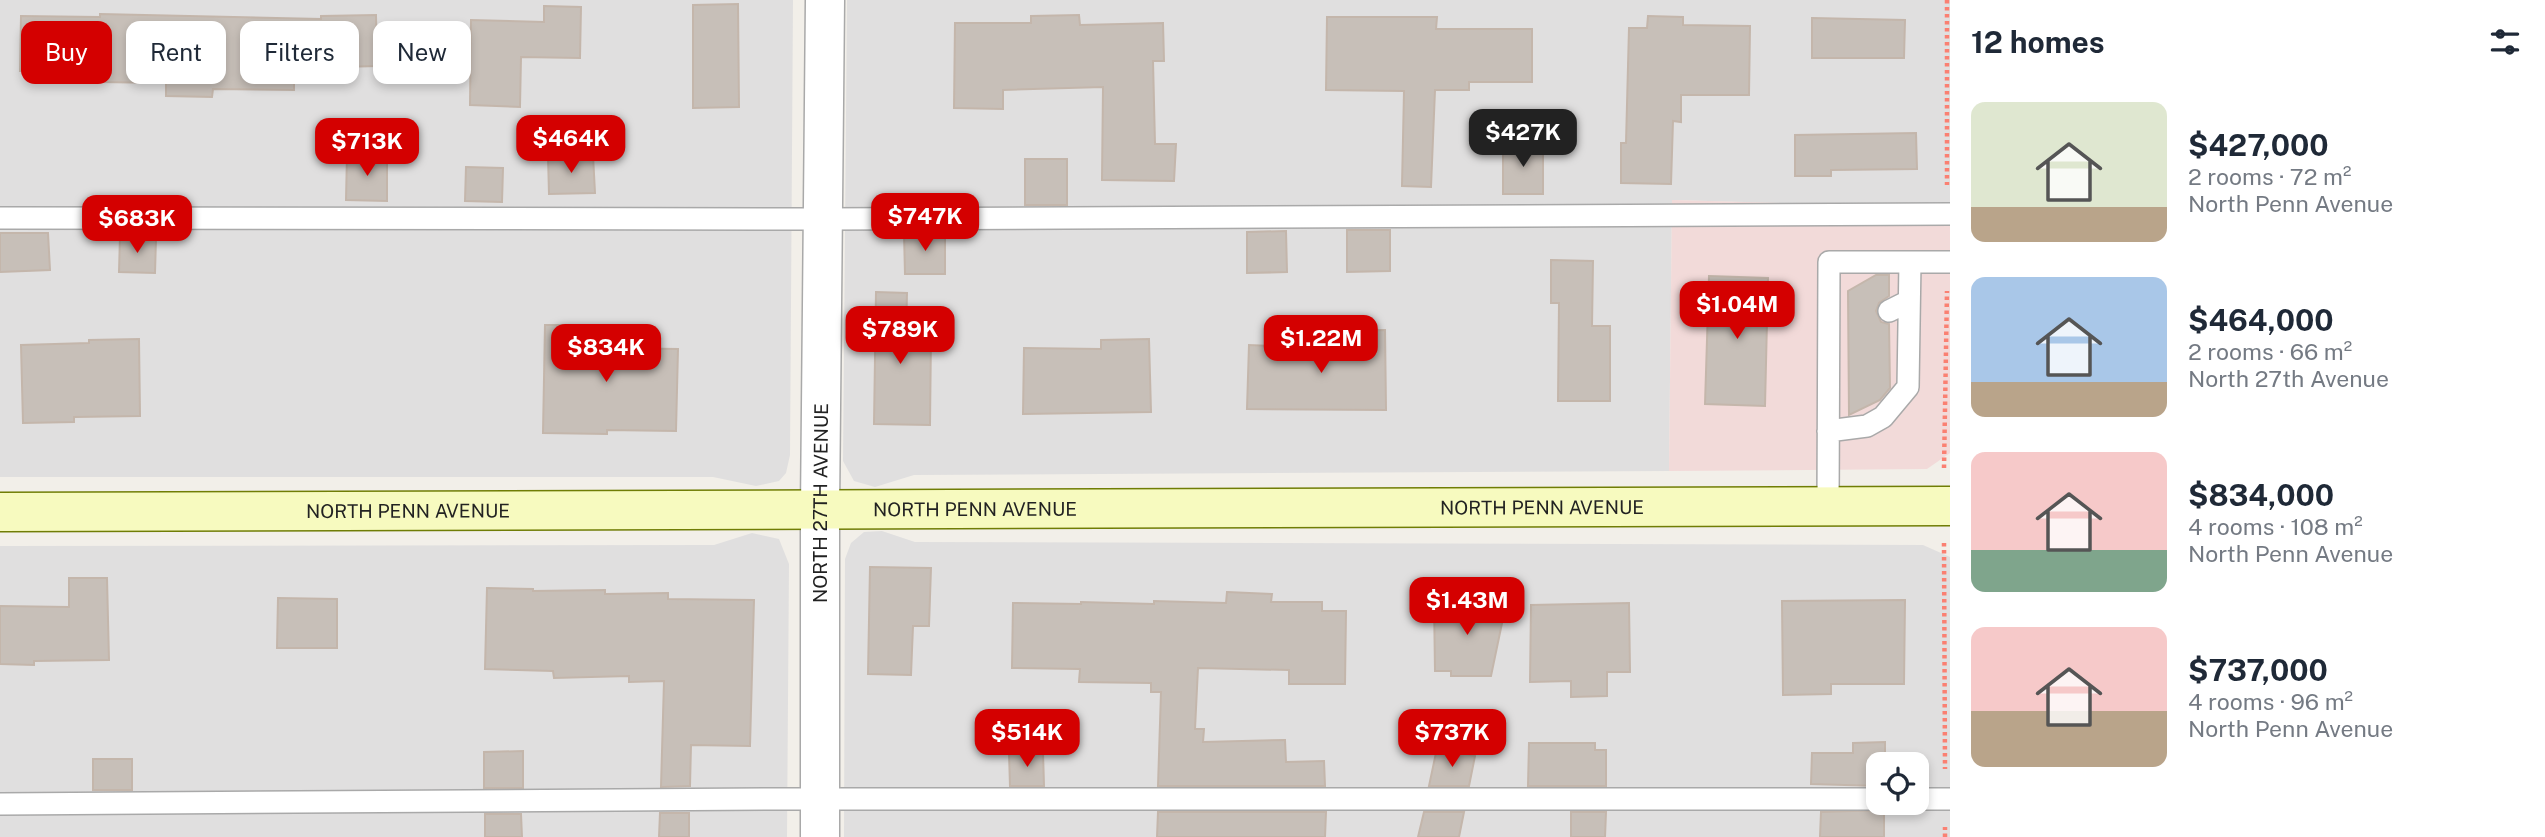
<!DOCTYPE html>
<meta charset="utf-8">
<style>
:root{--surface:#fff;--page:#f2f2f3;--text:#1f2937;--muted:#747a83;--accent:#d40000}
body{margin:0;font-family:"Public Sans",sans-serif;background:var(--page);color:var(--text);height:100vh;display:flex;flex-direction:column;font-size:26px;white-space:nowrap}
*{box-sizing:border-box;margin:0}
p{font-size:23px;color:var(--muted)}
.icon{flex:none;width:38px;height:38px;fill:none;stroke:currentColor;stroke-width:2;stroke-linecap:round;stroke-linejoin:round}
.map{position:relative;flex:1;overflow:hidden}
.details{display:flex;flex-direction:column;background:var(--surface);width:595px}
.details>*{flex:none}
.hud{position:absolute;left:21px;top:21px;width:665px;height:63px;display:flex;gap:14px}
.fabs{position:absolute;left:1866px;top:752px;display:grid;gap:14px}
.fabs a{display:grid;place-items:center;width:63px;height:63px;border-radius:14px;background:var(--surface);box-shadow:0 4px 10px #0003;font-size:35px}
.price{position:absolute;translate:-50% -60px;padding:0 16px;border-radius:14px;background:var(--accent);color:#fff;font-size:23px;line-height:46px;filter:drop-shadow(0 2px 4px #0008)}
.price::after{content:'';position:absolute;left:50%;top:42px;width:21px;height:16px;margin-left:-10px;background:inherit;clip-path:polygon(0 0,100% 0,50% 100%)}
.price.on{background:#222;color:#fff}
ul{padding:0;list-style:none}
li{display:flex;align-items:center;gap:21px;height:175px;padding:0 21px}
li span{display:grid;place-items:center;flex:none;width:196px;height:140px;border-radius:14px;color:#555}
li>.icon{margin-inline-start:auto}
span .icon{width:84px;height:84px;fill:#fffc;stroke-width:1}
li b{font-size:30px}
h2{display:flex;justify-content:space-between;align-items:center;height:84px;padding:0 21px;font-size:30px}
.pill{padding:0 24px;border-radius:14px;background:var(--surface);box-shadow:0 4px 10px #0003;font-size:24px;line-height:63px}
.pill.on{background:var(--accent);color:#fff}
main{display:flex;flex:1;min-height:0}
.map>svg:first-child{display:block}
.residential{fill:#e0dfdf;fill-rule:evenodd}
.commercial{fill:#f2dad9}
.building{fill:#c7bfb8;stroke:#c4b6ab;stroke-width:2}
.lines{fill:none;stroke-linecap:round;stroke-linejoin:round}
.lane-casing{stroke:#a9a9a9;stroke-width:24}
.street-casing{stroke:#a9a9a9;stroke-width:41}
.secondary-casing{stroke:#707d05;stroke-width:41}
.path{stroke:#fa8072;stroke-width:4.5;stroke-dasharray:3.5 3.5;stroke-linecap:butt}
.lane{stroke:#fff;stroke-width:21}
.street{stroke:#fff;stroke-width:38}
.secondary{stroke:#f7fabf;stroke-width:38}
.labels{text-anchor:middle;stroke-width:5;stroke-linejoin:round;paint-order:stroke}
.street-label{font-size:19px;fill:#222;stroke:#fff}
</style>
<main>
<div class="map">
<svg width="1950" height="837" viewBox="0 0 1950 837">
<rect width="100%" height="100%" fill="#f2efe9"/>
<path class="residential" d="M 0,0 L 793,0 L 790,455 L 786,473 L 779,481 L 756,486 L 713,477 L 0,477 Z
M 847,0 L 1950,0 L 1950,208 L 1672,200 L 1669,471 L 914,475 L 875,487 L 854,481 L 843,461 Z
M 882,531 L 915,542 L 1923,545 L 1950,557 L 1950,837 L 844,837 L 845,559 L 851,543 L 864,532 ZM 1878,765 L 1916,765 L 1916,803 L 1878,803 Z
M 752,533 L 779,539 L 789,564 L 787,837 L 0,837 L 0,546 L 714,545 Z"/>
<path class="commercial" d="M 1672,200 L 1950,208 L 1950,453 L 1927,469 L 1669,471 Z"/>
<path class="building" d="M 738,4 L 739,107 L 693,108 L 693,5 Z
M 544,6 L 581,7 L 580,58 L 521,57 L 520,107 L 470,105 L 471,20 L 544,22 Z
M 100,14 L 321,19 L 321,16 L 376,15 L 377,66 L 340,67 L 341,79 L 294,80 L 294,90 L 213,89 L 212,97 L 166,96 L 166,83 L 99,82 L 99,73 L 20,71 L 21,16 L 100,17 Z
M 1079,15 L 1080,25 L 1163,23 L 1164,61 L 1153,61 L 1155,144 L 1176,144 L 1174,181 L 1102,180 L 1103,87 L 1003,90 L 1003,109 L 954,108 L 955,23 L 1031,23 L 1031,16 Z
M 1648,16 L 1683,17 L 1683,25 L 1750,26 L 1749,95 L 1681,95 L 1681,122 L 1673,121 L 1671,184 L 1621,183 L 1621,143 L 1626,143 L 1629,28 L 1647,28 Z
M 1327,17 L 1437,17 L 1436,29 L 1532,29 L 1532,82 L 1469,82 L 1469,90 L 1435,90 L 1431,187 L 1402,186 L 1404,91 L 1326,90 Z
M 1812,18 L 1905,20 L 1904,58 L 1812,58 Z
M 1916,133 L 1917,169 L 1831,170 L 1831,176 L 1795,176 L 1795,135 Z
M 1503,144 L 1543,144 L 1543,194 L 1503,194 Z
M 347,154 L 387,156 L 387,201 L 346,200 Z
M 593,155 L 595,193 L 549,194 L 548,156 Z
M 1025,159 L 1067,159 L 1067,205 L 1025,205 Z
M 466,167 L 503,168 L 502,202 L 465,201 Z
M 1347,230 L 1390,230 L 1390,271 L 1347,272 Z
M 1286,231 L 1287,272 L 1247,273 L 1247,232 Z
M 945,232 L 945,274 L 905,274 L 904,233 Z
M 0,233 L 48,233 L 50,270 L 0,272 Z
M 120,236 L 156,238 L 155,273 L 119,272 Z
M 1551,260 L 1593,261 L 1592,326 L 1610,326 L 1610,401 L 1558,401 L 1559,303 L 1551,303 Z
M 1876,275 L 1889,275 L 1889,296 L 1879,303 L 1876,311 L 1881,322 L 1889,324 L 1890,388 L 1880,400 L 1849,415 L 1848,291 Z
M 1709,276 L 1768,278 L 1765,406 L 1705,404 Z
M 876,292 L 907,293 L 906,335 L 931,335 L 930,425 L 874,424 Z
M 545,325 L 609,325 L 609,348 L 678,349 L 676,431 L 607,430 L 607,434 L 543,433 Z
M 1385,330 L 1386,410 L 1247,409 L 1249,345 L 1332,349 L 1331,331 Z
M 139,339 L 140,416 L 74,417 L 74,422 L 23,423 L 21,345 L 89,343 L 89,340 Z
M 1149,339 L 1151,412 L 1023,414 L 1024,348 L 1101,349 L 1101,340 Z
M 870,567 L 931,568 L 929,626 L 913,626 L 911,675 L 868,674 Z
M 69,578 L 107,578 L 109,660 L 34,661 L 34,665 L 0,664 L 0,606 L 69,607 Z
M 487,588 L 533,589 L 533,591 L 605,590 L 605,594 L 668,593 L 668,599 L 754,600 L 750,746 L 691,745 L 690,786 L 661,787 L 664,681 L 629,682 L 629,676 L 554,678 L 553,671 L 485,669 Z
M 1227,592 L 1272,594 L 1271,602 L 1322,602 L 1322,611 L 1346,611 L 1345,684 L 1289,684 L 1289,670 L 1198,668 L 1195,729 L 1204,729 L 1203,742 L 1285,740 L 1286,762 L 1324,761 L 1325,786 L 1158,786 L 1161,692 L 1151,692 L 1151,683 L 1079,682 L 1080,669 L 1012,668 L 1013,603 L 1081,604 L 1081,602 L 1154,604 L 1154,601 L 1226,603 Z
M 278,598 L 337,599 L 337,648 L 277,648 Z
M 1480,600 L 1480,605 L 1506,604 L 1491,676 L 1451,676 L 1451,671 L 1435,671 L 1434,601 Z
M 1905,600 L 1904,684 L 1831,684 L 1831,694 L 1783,695 L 1782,601 Z
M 1629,603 L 1630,672 L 1607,672 L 1607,696 L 1571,697 L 1571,681 L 1530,682 L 1531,605 Z
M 1885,742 L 1885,765 L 1878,765 L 1878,786 L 1811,784 L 1812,753 L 1853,753 L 1853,743 Z
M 1529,743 L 1595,743 L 1595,750 L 1606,750 L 1606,786 L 1528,786 Z
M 1437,748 L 1475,756 L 1469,786 L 1429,786 Z
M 523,751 L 523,788 L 484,788 L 484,752 Z
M 1043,752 L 1044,786 L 1010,786 L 1009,753 Z
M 93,759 L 132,759 L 132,790 L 93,790 Z
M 1884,810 L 1884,837 L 1820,837 L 1821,812 Z
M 1158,812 L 1326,812 L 1325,837 L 1157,837 Z
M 1424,812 L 1464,812 L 1459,837 L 1418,837 Z
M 1571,812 L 1606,812 L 1605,837 L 1571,837 Z
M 660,813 L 689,813 L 689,837 L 659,837 Z
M 485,814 L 521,814 L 522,837 L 485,837 Z"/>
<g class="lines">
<g class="lane-casing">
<path id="lane" d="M 0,218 L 824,219 L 1950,214
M 1889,311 L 1909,301
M 1828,431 L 1867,426 L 1883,417 L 1908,387 L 1910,262
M 1828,506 L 1829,262 L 1950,262
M 1916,799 L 1950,799
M 0,804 L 774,799 L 1878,799"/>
</g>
<g class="street-casing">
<g id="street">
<path id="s1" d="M 820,837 L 820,509 L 825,0"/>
</g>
</g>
<g class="secondary-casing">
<g id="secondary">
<path id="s2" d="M 0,512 L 1950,506"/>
</g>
</g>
<path class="path" d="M 1947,0 L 1947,185
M 1944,468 L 1947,291
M 1944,543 L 1945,769
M 1945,837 L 1945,827"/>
<use href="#lane" class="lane"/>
<use href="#street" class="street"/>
<use href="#secondary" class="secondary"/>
</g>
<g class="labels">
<g class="street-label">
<text dy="7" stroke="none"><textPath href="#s1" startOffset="334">NORTH 27TH AVENUE</textPath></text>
<text dy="7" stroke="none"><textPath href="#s2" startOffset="1542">NORTH PENN AVENUE</textPath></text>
<text dy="7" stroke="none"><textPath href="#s2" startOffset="975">NORTH PENN AVENUE</textPath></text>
<text dy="7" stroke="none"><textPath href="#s2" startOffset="408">NORTH PENN AVENUE</textPath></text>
</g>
</g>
</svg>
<div class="fabs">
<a><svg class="icon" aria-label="locate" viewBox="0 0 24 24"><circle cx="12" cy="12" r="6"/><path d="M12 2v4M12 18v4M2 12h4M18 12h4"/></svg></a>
</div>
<b class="price on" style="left:1523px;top:169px">$427K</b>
<b class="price" style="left:571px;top:175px">$464K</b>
<b class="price" style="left:367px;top:178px">$713K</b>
<b class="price" style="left:925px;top:253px">$747K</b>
<b class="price" style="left:137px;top:255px">$683K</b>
<b class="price" style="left:1737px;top:341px">$1.04M</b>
<b class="price" style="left:900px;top:366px">$789K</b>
<b class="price" style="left:1321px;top:375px">$1.22M</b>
<b class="price" style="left:606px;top:384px">$834K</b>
<b class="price" style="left:1467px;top:637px">$1.43M</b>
<b class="price" style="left:1027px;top:769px">$514K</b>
<b class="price" style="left:1452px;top:769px">$737K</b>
<div class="hud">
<a class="pill on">Buy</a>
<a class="pill">Rent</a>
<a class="pill">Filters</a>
<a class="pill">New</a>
</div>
</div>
<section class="details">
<h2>12 homes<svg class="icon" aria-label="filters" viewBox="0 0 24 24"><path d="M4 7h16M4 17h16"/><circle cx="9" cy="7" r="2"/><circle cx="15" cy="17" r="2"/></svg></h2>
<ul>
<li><span style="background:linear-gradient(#dfe7d0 75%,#b9a48a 0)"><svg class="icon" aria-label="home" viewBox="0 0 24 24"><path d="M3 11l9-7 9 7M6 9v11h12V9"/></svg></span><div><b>$427,000</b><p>2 rooms · 72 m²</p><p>North Penn Avenue</p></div></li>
<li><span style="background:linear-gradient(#a9c7e8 75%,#b9a48a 0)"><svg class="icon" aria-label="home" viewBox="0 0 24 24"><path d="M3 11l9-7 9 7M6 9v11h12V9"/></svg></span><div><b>$464,000</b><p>2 rooms · 66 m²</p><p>North 27th Avenue</p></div></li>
<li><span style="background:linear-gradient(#f6c9c9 70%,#7fa58c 0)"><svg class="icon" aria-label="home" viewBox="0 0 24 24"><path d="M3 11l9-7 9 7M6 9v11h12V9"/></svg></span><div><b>$834,000</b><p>4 rooms · 108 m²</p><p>North Penn Avenue</p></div></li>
<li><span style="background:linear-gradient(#f6c9c9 60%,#b9a48a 0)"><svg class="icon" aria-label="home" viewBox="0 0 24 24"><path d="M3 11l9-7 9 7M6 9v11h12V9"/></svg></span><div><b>$737,000</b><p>4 rooms · 96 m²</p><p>North Penn Avenue</p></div></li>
</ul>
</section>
</main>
